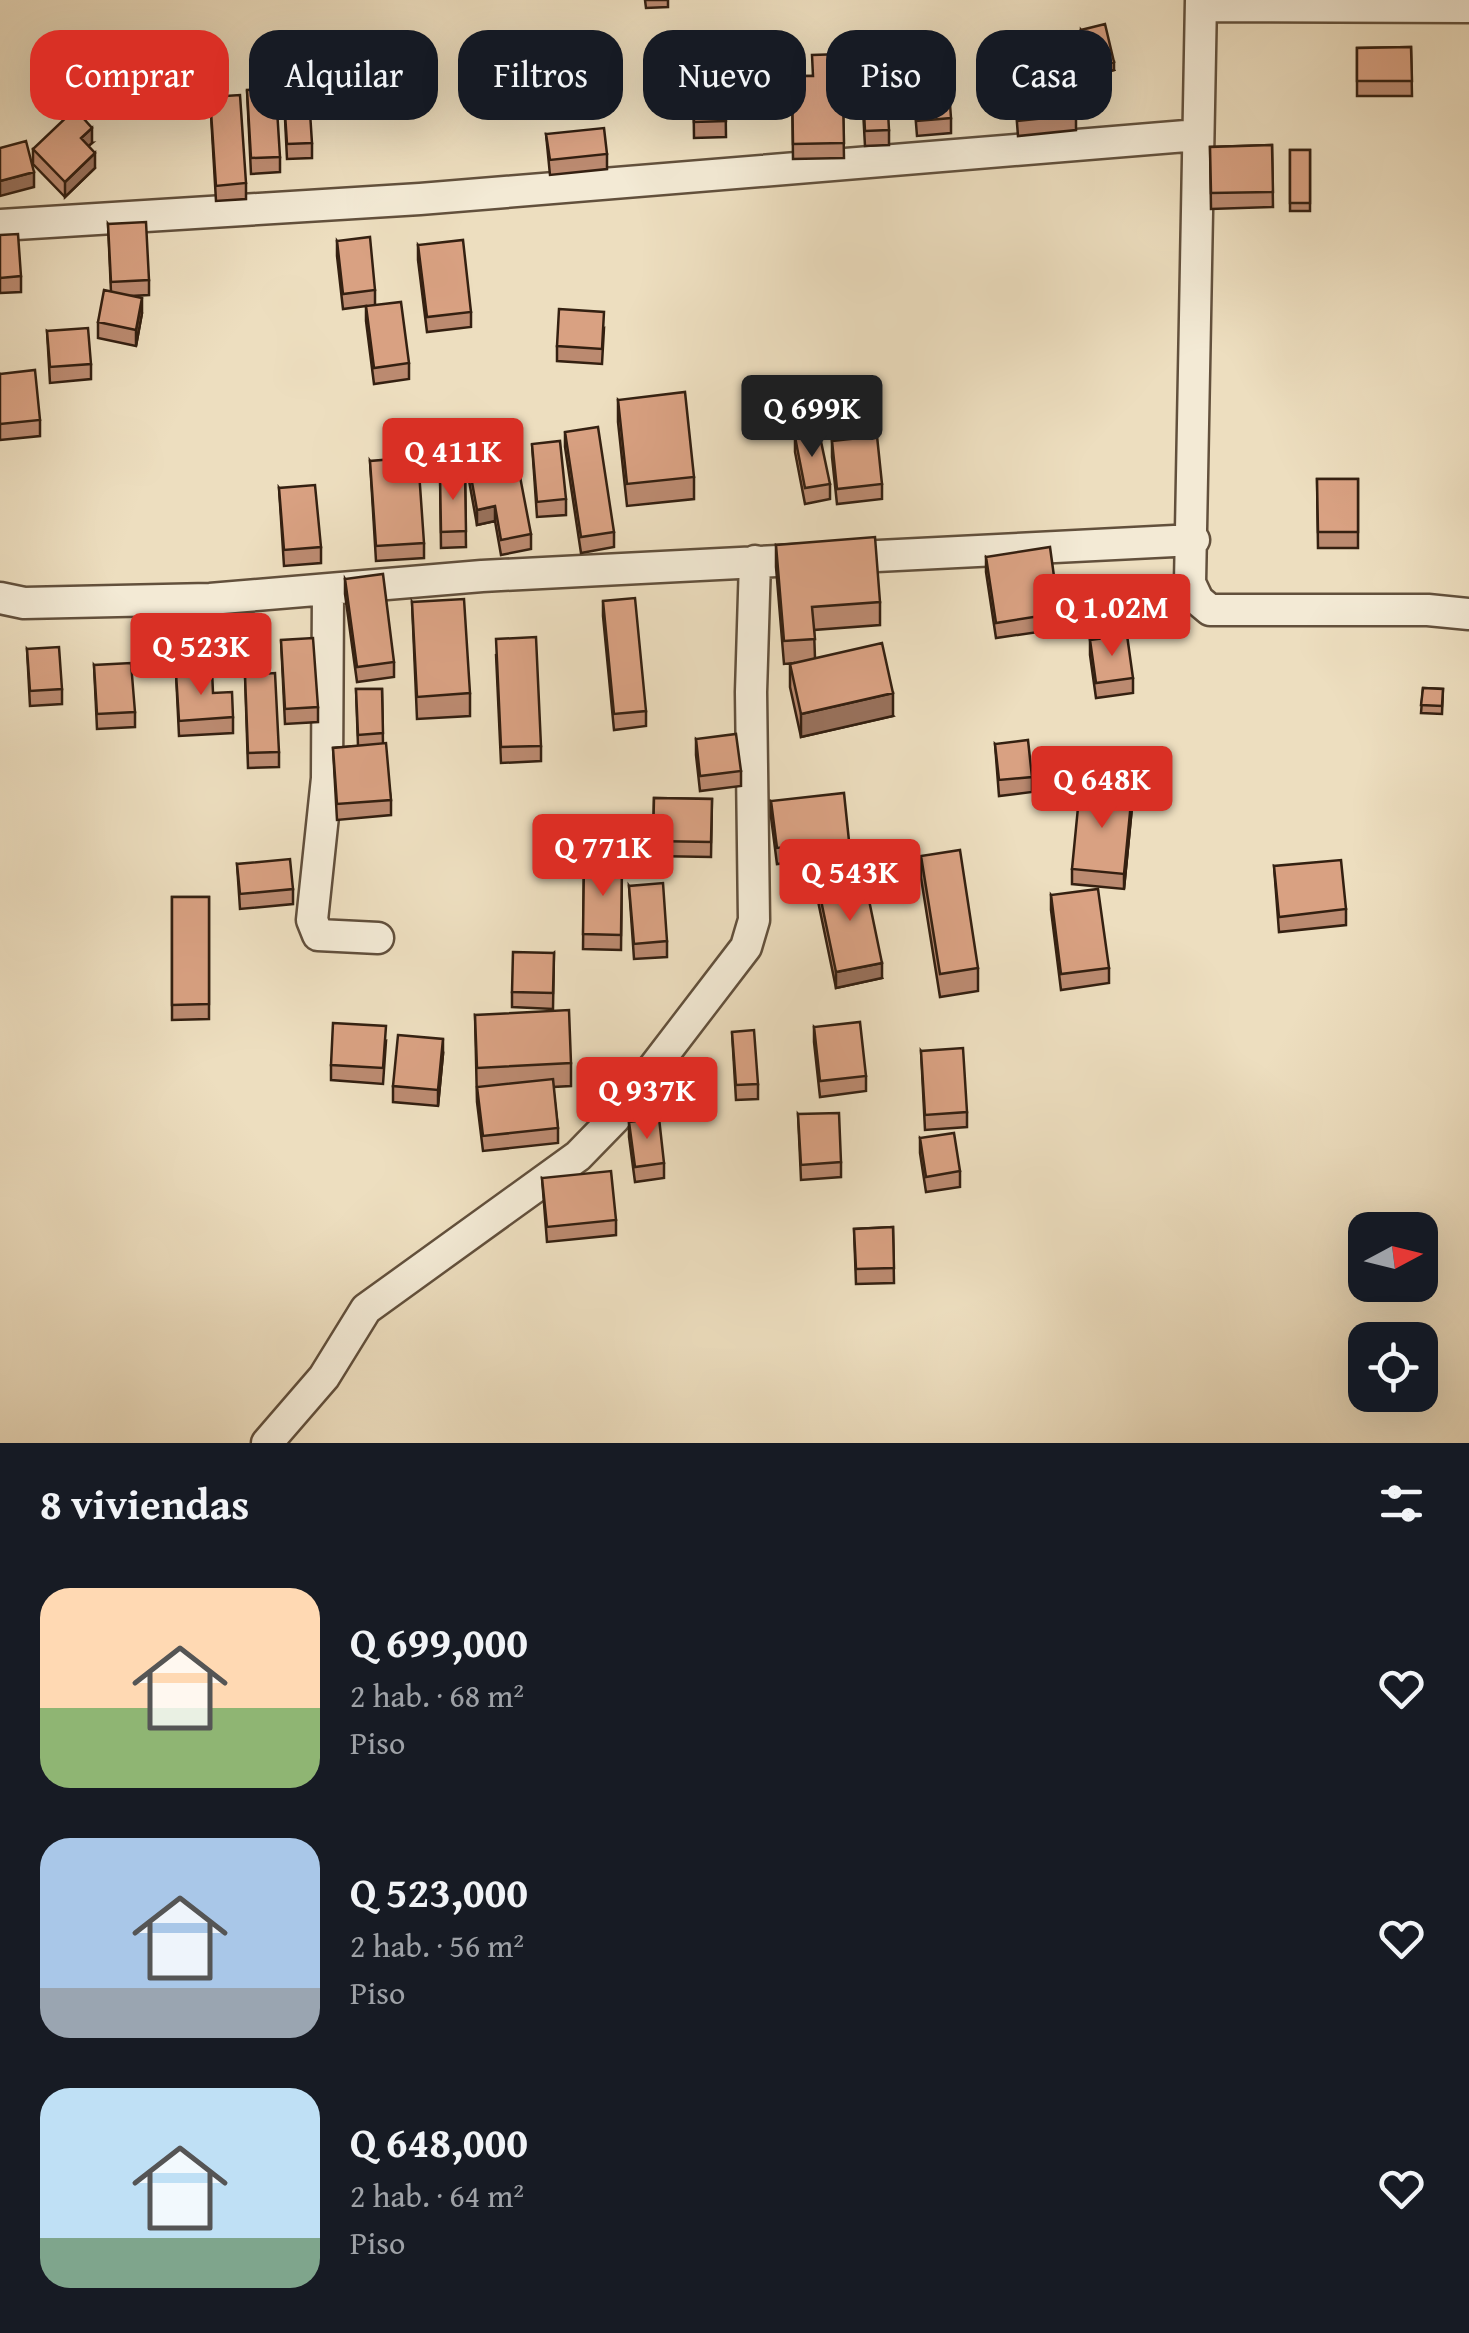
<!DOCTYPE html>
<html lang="es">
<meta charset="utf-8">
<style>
:root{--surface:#171b24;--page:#242831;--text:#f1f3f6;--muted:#9ea1a6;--accent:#d93025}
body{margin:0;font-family:"Gentium Book Plus",serif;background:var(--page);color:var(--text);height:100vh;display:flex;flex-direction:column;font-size:38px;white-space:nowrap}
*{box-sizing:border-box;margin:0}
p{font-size:32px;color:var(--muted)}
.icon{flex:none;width:55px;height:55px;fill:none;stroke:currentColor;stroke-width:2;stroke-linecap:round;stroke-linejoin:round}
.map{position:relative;height:1443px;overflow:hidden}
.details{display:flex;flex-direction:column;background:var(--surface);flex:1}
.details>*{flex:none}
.banner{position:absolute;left:30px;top:30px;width:1410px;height:90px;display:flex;gap:20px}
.needle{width:65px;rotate:83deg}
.buttons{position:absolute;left:1348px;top:1212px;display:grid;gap:20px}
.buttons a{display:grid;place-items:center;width:90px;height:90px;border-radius:20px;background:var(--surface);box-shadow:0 10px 40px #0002;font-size:50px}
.price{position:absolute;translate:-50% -85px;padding:0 22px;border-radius:10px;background:var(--accent);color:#fff;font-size:32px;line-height:65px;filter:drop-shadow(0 2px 5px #0008)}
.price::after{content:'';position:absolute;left:50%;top:60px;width:30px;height:22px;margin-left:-15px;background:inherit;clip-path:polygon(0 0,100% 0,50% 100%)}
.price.current{background:#222;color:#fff}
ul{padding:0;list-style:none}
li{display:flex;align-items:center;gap:30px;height:250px;padding:0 40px}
li span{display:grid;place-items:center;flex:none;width:280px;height:200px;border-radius:30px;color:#555}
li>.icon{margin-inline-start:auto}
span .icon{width:120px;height:120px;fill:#fffc;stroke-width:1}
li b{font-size:42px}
h2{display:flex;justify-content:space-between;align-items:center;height:120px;padding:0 40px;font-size:42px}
.pill{padding:0 35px;border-radius:30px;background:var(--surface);box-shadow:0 10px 40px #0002;font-size:35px;line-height:90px}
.pill.current{background:var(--accent);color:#fff}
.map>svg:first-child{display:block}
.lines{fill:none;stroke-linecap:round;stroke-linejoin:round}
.street-casing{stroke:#62503c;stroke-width:35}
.street{stroke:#f3ead5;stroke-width:30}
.wall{fill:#bb8a70;stroke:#342011;stroke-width:2.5}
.shaded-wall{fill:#98715b;stroke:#342011;stroke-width:2.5}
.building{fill:#d9a182;stroke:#342011;stroke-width:2.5}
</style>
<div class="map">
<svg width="1469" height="1443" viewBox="0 0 1469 1443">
<rect width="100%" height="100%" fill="#eddebf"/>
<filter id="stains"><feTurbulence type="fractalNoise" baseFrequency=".002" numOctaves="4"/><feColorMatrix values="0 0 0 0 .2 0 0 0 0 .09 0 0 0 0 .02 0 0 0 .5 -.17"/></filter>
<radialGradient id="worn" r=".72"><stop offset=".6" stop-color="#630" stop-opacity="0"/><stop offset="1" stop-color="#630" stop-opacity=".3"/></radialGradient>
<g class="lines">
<g class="street-casing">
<path id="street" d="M 1201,0 L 1190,583 L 1198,600 L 1210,610 L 1428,610 L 1469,614
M 1201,6 L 1469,7
M 0,225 L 420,199 L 1198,135
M 328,592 L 327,778 L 312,920 L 318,935 L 378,938
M 0,598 L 24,603 L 210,599 L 482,576 L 1194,540
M 267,1443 L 324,1377 L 366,1309 L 578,1156 L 615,1118 L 746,947 L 754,920 L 751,692 L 755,561"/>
</g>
<use href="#street" class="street"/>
</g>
<path class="wall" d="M 645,0 L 668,0 L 668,7 L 646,8 Z
M 1081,30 L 1114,70 L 1090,76 L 1081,37 Z
M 1411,47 L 1412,96 L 1357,96 L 1357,48 Z
M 842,54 L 844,158 L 793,159 L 792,76 L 812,76 Z
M 693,62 L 725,62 L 726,137 L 694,138 Z
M 1013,71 L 1076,115 L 1076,130 L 1018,136 Z
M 895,73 L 937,91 L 951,118 L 951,133 L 917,136 L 915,111 L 898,112 Z
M 247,90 L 280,157 L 280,172 L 251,174 Z
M 862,91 L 889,130 L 889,145 L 865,146 Z
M 210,97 L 246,183 L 246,199 L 216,201 Z
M 284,98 L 312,143 L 312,158 L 287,159 Z
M 546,134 L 607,154 L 607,169 L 550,175 Z
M 92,143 L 88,146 L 95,168 L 65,197 L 33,164 L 33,149 Z
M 1272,145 L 1273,207 L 1211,209 L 1210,147 Z
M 1290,150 L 1310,150 L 1310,211 L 1290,211 Z
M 108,224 L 149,280 L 149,295 L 132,296 L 142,313 L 136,346 L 98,338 L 98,322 L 111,292 Z
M 0,235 L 21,276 L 21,292 L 0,293 Z
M 337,241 L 375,290 L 375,305 L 409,363 L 409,379 L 374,384 L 366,321 L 366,306 L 343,309 L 337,256 Z
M 418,245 L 471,312 L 471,327 L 427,332 L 418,260 Z
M 604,328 L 602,364 L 557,361 L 557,346 Z
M 47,331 L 91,364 L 91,379 L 50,383 Z
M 0,374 L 40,420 L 40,436 L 0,440 Z
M 618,400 L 694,477 L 694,499 L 627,506 L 618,422 Z
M 565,432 L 614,532 L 614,547 L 581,553 L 565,447 Z
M 795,437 L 830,484 L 830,499 L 805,504 L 795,452 Z
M 832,441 L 882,484 L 882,499 L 837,504 L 832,457 Z
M 532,444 L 566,499 L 566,515 L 537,517 Z
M 466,449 L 531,534 L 531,549 L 501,555 L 495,521 L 477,525 L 466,464 Z
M 370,461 L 424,543 L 424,558 L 376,561 Z
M 465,473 L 466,547 L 441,548 L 440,474 Z
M 1317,479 L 1358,479 L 1358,548 L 1318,548 Z
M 279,488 L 321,547 L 321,563 L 284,566 Z
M 776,545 L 880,602 L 880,625 L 814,630 L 815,658 L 893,716 L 801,737 L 790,687 L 790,664 L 795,663 L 784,664 L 776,567 Z
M 986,557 L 1059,613 L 1059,629 L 996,638 L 986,572 Z
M 345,579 L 394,662 L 394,677 L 357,682 L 345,594 Z
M 603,601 L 646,711 L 646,726 L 614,730 L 603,616 Z
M 412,602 L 470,693 L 470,716 L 417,719 Z
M 281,640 L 318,707 L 318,722 L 285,724 Z
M 1090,640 L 1133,678 L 1133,693 L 1096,698 L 1090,655 Z
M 27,649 L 62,689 L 62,704 L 30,706 Z
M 496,654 L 541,746 L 541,761 L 501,763 Z
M 94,665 L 135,712 L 135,727 L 97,729 Z
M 176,673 L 233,717 L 233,733 L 179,736 Z
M 245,675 L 279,752 L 279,767 L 248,768 Z
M 1423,688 L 1443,689 L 1442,714 L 1421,713 Z
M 356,689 L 382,689 L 383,744 L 391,800 L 391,815 L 337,820 L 333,748 L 358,746 Z
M 696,739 L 741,771 L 741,786 L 700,791 L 696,755 Z
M 995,744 L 1032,777 L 1032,792 L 999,796 Z
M 654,798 L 712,799 L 711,857 L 653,856 Z
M 771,801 L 849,841 L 849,856 L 777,864 L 771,817 Z
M 1132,807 L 1124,889 L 1072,884 L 1072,869 Z
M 921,856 L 978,968 L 978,991 L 940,997 L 921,878 Z
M 584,862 L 622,863 L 621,950 L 583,949 Z
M 237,864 L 293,889 L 293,904 L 240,909 Z
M 1274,866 L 1346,909 L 1346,925 L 1279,932 Z
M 629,886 L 667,941 L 667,957 L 634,959 Z
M 818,886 L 882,978 L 836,988 L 818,901 Z
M 1051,895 L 1109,968 L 1109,983 L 1061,990 L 1051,910 Z
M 172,897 L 209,897 L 209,1019 L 172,1020 Z
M 554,953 L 553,1009 L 512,1007 L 512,992 Z
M 475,1015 L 571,1063 L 571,1086 L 553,1087 L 558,1128 L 558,1143 L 483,1151 L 477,1102 Z
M 814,1027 L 866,1076 L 866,1091 L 820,1097 L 814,1042 Z
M 732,1032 L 758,1084 L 758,1099 L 736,1100 Z
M 386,1041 L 383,1084 L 331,1080 L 331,1065 Z
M 921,1051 L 967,1112 L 967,1127 L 925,1130 Z
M 443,1054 L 438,1106 L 393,1102 L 393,1086 Z
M 798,1114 L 841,1162 L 841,1177 L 801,1180 Z
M 629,1122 L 664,1163 L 664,1178 L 635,1182 L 629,1137 Z
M 920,1138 L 960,1171 L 960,1187 L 926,1192 L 920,1153 Z
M 542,1178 L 616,1220 L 616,1235 L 547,1242 Z
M 893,1227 L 894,1283 L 856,1284 L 854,1229 Z"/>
<path class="shaded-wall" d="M 1114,62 L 1114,70 L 1090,76 L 1090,68 Z
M 92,128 L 92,143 L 81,153 L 81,138 Z
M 95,153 L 95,168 L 65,197 L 65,182 Z
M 34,172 L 34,187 L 0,196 L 0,181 Z
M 142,298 L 142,313 L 136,346 L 136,330 Z
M 495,506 L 495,521 L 477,525 L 477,510 Z
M 893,693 L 893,716 L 801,737 L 801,714 Z
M 1132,792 L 1132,807 L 1124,889 L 1124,874 Z
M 882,963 L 882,978 L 836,988 L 836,972 Z
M 443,1039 L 443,1054 L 438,1106 L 438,1090 Z"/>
<path class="building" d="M 1105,24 L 1114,62 L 1090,68 L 1081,30 Z
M 1411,47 L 1412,81 L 1357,81 L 1357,48 Z
M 842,54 L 844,143 L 793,144 L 792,76 L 813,76 L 812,55 Z
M 693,62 L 725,62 L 726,121 L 694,122 Z
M 1071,65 L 1076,115 L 1018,121 L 1013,71 Z
M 935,70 L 937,91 L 949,90 L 951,118 L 917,121 L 915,95 L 898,96 L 895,73 Z
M 886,74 L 889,130 L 865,131 L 862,75 Z
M 270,89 L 271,110 L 277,109 L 280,157 L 251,158 L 247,90 Z
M 240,95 L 246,183 L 216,186 L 210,97 Z
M 309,97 L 312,143 L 287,144 L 284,98 Z
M 75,109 L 92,128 L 81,138 L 95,153 L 65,182 L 33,149 Z
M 604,128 L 607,154 L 550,160 L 546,134 Z
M 26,141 L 34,172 L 0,181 L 0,148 Z
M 1272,145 L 1273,192 L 1211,193 L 1210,147 Z
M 1290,150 L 1310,150 L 1310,203 L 1290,203 Z
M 146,222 L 149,280 L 111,282 L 108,224 Z
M 18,234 L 21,276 L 0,278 L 0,235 Z
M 370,237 L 375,290 L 343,294 L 337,241 Z
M 463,240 L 471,312 L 427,317 L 418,245 Z
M 104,290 L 142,298 L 136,330 L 98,322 Z
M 401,302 L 409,363 L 374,368 L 366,306 Z
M 559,309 L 604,312 L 602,349 L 557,346 Z
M 88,328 L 91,364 L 50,367 L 47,331 Z
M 35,370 L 40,420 L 0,424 L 0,374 Z
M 685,392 L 694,477 L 627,484 L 618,400 Z
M 598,427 L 614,532 L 581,537 L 565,432 Z
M 819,432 L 830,484 L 805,488 L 795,437 Z
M 877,436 L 882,484 L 837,489 L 832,441 Z
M 513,440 L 531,534 L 501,540 L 495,506 L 477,510 L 466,449 Z
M 560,441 L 566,499 L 537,502 L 532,444 Z
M 418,457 L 424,543 L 376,546 L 370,461 Z
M 465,473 L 466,531 L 441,532 L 440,474 Z
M 1317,479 L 1358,479 L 1358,532 L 1318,532 Z
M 315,485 L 321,547 L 284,550 L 279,488 Z
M 875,537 L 880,602 L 812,607 L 815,639 L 784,641 L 776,545 Z
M 1050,547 L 1059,613 L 996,623 L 986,557 Z
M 383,574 L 394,662 L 357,667 L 345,579 Z
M 635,598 L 646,711 L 614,714 L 603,601 Z
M 464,599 L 470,693 L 417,697 L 412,602 Z
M 1127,635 L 1133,678 L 1096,683 L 1090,640 Z
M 536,637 L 541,746 L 501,747 L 496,639 Z
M 313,638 L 318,707 L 285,709 L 281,640 Z
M 882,643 L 893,693 L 801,714 L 790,664 Z
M 59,647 L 62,689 L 30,691 L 27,649 Z
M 131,663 L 135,712 L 97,714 L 94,665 Z
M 212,670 L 213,693 L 232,692 L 233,717 L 179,721 L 176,673 Z
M 275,673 L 279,752 L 248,753 L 245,675 Z
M 1423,688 L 1443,689 L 1442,706 L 1421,705 Z
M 356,689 L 382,689 L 383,733 L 358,735 Z
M 736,734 L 741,771 L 700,776 L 696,739 Z
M 1028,740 L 1032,777 L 999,780 L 995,744 Z
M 386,743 L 391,800 L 337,804 L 333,748 Z
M 1080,787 L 1132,792 L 1124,874 L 1072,869 Z
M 844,793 L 849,841 L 777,848 L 771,801 Z
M 654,798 L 712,799 L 711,842 L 653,841 Z
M 960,850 L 978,968 L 940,974 L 921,856 Z
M 290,859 L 293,889 L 240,894 L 237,864 Z
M 1341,860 L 1346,909 L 1279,917 L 1274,866 Z
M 584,862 L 622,863 L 621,935 L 583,934 Z
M 864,876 L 882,963 L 836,972 L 818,886 Z
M 663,883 L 667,941 L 634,944 L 629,886 Z
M 1098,889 L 1109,968 L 1061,974 L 1051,895 Z
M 172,897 L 209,897 L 209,1004 L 172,1005 Z
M 513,952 L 554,953 L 553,993 L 512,992 Z
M 569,1010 L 571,1063 L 477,1068 L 475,1015 Z
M 860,1022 L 866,1076 L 820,1081 L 814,1027 Z
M 333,1023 L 386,1026 L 383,1068 L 331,1065 Z
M 754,1030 L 758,1084 L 736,1085 L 732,1032 Z
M 398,1035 L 443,1039 L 438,1090 L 393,1086 Z
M 963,1048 L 967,1112 L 925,1115 L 921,1051 Z
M 553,1079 L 558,1128 L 483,1136 L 477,1087 Z
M 839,1113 L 841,1162 L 801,1165 L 798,1114 Z
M 659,1118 L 664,1163 L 635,1167 L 629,1122 Z
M 954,1133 L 960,1171 L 926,1177 L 920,1138 Z
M 611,1171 L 616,1220 L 547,1227 L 542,1178 Z
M 893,1227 L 894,1268 L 856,1269 L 854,1229 Z"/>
<rect width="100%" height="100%" filter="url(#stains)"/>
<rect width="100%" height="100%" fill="url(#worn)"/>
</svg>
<div class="buttons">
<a><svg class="needle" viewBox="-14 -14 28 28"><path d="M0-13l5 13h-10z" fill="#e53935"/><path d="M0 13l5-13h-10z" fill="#9ea1a6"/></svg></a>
<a><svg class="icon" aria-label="locate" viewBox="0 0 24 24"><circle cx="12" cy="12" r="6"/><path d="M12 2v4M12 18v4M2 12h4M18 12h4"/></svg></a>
</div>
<b class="price current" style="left:812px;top:460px">Q 699K</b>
<b class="price" style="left:453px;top:503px">Q 411K</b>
<b class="price" style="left:1112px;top:659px">Q 1.02M</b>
<b class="price" style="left:201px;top:698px">Q 523K</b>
<b class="price" style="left:1102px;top:831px">Q 648K</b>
<b class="price" style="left:603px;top:899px">Q 771K</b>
<b class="price" style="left:850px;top:924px">Q 543K</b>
<b class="price" style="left:647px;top:1142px">Q 937K</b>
<div class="banner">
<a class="pill current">Comprar</a>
<a class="pill">Alquilar</a>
<a class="pill">Filtros</a>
<a class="pill">Nuevo</a>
<a class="pill">Piso</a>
<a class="pill">Casa</a>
</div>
</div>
<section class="details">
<h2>8 viviendas<svg class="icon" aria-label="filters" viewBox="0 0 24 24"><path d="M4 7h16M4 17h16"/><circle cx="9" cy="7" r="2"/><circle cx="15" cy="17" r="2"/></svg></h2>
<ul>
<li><span style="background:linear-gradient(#ffd9b3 60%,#8fb573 0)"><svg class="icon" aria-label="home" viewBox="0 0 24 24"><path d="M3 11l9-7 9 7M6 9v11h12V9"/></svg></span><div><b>Q 699,000</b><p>2 hab. · 68 m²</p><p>Piso</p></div><svg class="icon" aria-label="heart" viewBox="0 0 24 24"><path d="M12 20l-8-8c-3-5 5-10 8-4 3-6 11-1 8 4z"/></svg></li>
<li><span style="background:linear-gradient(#a9c7e8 75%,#9aa5b1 0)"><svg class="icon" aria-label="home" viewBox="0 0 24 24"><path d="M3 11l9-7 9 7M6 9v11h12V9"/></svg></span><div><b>Q 523,000</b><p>2 hab. · 56 m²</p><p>Piso</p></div><svg class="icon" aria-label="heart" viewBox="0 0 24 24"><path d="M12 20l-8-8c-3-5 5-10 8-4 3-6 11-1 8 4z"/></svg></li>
<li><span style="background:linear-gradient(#bfe0f5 75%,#7fa58c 0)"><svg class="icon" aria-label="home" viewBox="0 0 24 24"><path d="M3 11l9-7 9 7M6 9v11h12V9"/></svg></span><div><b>Q 648,000</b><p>2 hab. · 64 m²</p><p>Piso</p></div><svg class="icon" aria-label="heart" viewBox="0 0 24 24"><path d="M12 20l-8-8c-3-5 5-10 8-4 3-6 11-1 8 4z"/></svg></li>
</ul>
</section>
